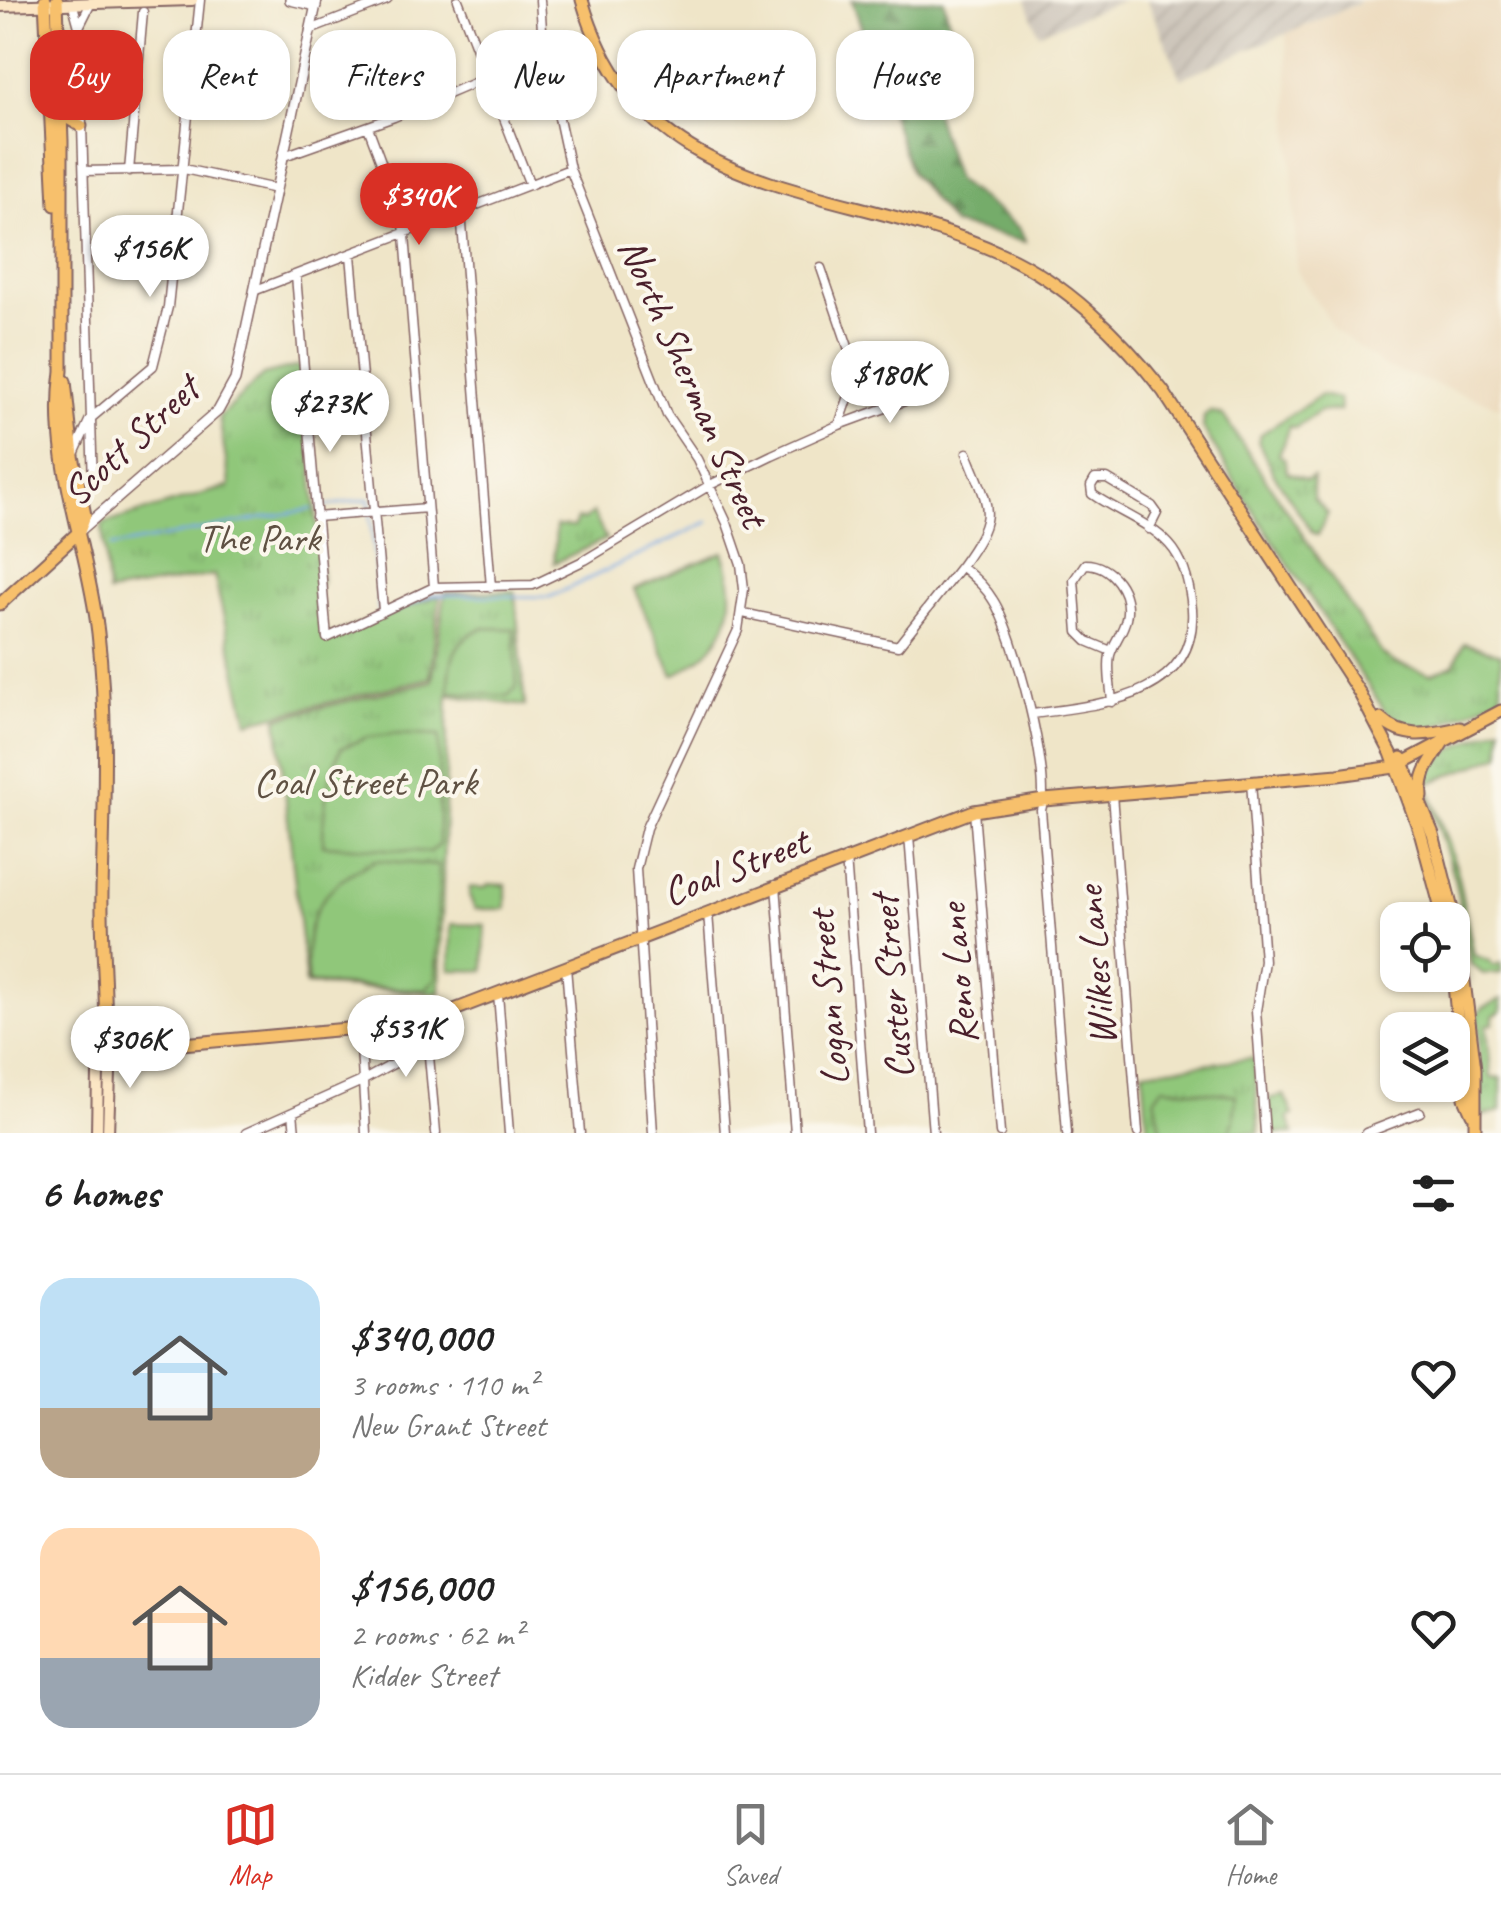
<!DOCTYPE html>
<meta charset="utf-8">
<style>
:root{--surface:#fff;--page:#f6f6f6;--text:#222;--muted:#767676;--line:#e0e0e0;--accent:#d93025}
body{margin:0;font-family:Caveat,sans-serif;background:var(--page);color:var(--text);height:100vh;display:flex;flex-direction:column;font-size:38px;white-space:nowrap}
*{box-sizing:border-box;margin:0}
p{font-size:32px;color:var(--muted)}
.icon{flex:none;width:55px;height:55px;fill:none;stroke:currentColor;stroke-width:2;stroke-linecap:round;stroke-linejoin:round}
.map{position:relative;height:1133px;overflow:hidden}
.details{display:flex;flex-direction:column;background:var(--surface);flex:1}
.details>*{flex:none}
.banner{position:absolute;left:30px;top:30px;width:1000px;height:90px;display:flex;gap:20px}
.fabs{position:absolute;left:1380px;top:902px;display:grid;gap:20px}
.fabs a{display:grid;place-items:center;width:90px;height:90px;border-radius:20px;background:var(--surface);box-shadow:0 2px 8px #0004;font-size:50px}
.price{position:absolute;translate:-50% -85px;padding:0 22px;border-radius:35px;background:#fff;color:#222;font-size:32px;line-height:65px;filter:drop-shadow(0 2px 5px #0008)}
.price::after{content:'';position:absolute;left:50%;top:60px;width:30px;height:22px;margin-left:-15px;background:inherit;clip-path:polygon(0 0,100% 0,50% 100%)}
.price.active{background:var(--accent);color:#fff}
ul{padding:0;list-style:none}
li{display:flex;align-items:center;gap:30px;height:250px;padding:0 40px}
li span{display:grid;place-items:center;flex:none;width:280px;height:200px;border-radius:30px;color:#555}
li>.icon{margin-inline-start:auto}
span .icon{width:120px;height:120px;fill:#fffc;stroke-width:1}
li b{font-size:42px}
h2{display:flex;justify-content:space-between;align-items:center;height:120px;padding:0 40px;font-size:42px}
.pill{padding:0 35px;border-radius:30px;background:var(--surface);box-shadow:0 2px 8px #0004;font-size:35px;line-height:90px}
.pill.active{background:var(--accent);color:#fff}
.tab-bar{display:flex;justify-content:space-around;align-items:center;height:140px;border-top:2px solid var(--line);background:var(--surface);font-size:28px;color:var(--muted)}
.tab-bar a{display:grid;justify-items:center;gap:5px}
.tab-bar .active{color:var(--accent)}
.map>svg:first-child{display:block}
.built{fill:#ebd8ba}
.industrial{fill:url(#industrial-furrows)}
.grass{fill:url(#grass-tufts);stroke:#6d7352;stroke-width:2.5}
.forest{fill:url(#forest-firs);stroke:#5f664a;stroke-width:2.5}
.pitch{fill:#90c77a;stroke:#6d7352;stroke-width:2.5}
.lines{fill:none;stroke-linecap:round;stroke-linejoin:round}
.stream{stroke:#79a9e3;stroke-width:2.5}
.minor-casing{stroke:#846462;stroke-width:11}
.tertiary-casing{stroke:#846462;stroke-width:12}
.secondary-casing{stroke:#846462;stroke-width:14}
.primary-casing{stroke:#846462;stroke-width:15}
.minor{stroke:#fff;stroke-width:8}
.tertiary{stroke:#fff;stroke-width:9}
.secondary{stroke:#fce6c4;stroke-width:10}
.primary{stroke:#f7c06c;stroke-width:11}
.labels{text-anchor:middle;stroke-width:8;stroke-linejoin:round;paint-order:stroke}
.street-label{font-size:40px;fill:#4a1f2b;stroke:#fbf7ec}
.park-label{font-size:40px;fill:#5f5143;stroke:#fbf7ec}
</style>
<div class="map">
<svg width="1501" height="1133" viewBox="0 0 1501 1133">
<defs>
<pattern id="industrial-furrows" width="10" height="10" patternUnits="userSpaceOnUse" patternTransform="scale(2.5)"><rect width="10" height="10" fill="#cbc3b8"/><path d="M-1 1l2-2M0 10L10 0M9 11l2-2" fill="none" stroke="#b0a79e"/></pattern>
<pattern id="grass-tufts" width="24" height="20" patternUnits="userSpaceOnUse" patternTransform="scale(2.5)"><rect width="24" height="20" fill="#90c77a"/><path d="M3 7l-1-3M5 7V3M7 7l1-3M15 17l-1-3M17 17v-4M19 17l1-3" fill="none" stroke="#7eaa6a"/></pattern>
<pattern id="forest-firs" width="22" height="20" patternUnits="userSpaceOnUse" patternTransform="scale(2.5)"><rect width="22" height="20" fill="#74ac6a"/><path d="M5 1l3.5 6h-7zM16 11l3.5 6h-7z" fill="#618b57"/></pattern>
</defs>
<rect width="100%" height="100%" fill="#fbf7ec"/>
<filter id="ink" filterUnits="userSpaceOnUse"><feTurbulence type="fractalNoise" baseFrequency=".01" numOctaves="2"/><feDisplacementMap in="SourceGraphic" scale="20" xChannelSelector="R" yChannelSelector="G"/><feConvolveMatrix kernelMatrix="1 2 1 2 8 2 1 2 1" color-interpolation-filters="sRGB"/></filter>
<filter id="wash" filterUnits="userSpaceOnUse"><feTurbulence type="fractalNoise" baseFrequency=".0048" numOctaves="4" result="noise"/><feDisplacementMap in="SourceGraphic" scale="40" xChannelSelector="R" yChannelSelector="G"/><feGaussianBlur stdDeviation="2.25" result="paint"/><feColorMatrix in="noise" values="0 0 0 0 0 0 0 0 0 0 0 0 0 0 0 0 0 1.4 0 .05"/><feComposite in="paint" operator="in"/></filter>
<g filter="url(#wash)">
<rect width="100%" height="100%" fill="#efe5c8"/>
<path class="built" d="M 1358,0 L 1501,0 L 1501,407 L 1385,367 L 1334,329 L 1297,271 L 1286,34 L 1359,4 Z"/>
<path class="industrial" d="M 1026,0 L 1124,0 L 1038,33 Z
M 1147,0 L 1358,0 L 1359,3 L 1181,78 Z"/>
<path class="grass" d="M 303,365 L 322,581 L 315,597 L 322,635 L 336,633 L 440,595 L 430,678 L 248,722 L 214,575 L 108,593 L 102,524 L 230,486 L 219,417 L 263,375 Z
M 1321,395 L 1339,399 L 1340,411 L 1320,411 L 1295,428 L 1289,426 L 1279,455 L 1284,458 L 1287,472 L 1307,480 L 1313,477 L 1313,498 L 1328,513 L 1318,535 L 1312,532 L 1273,473 L 1258,441 L 1261,434 Z
M 1210,411 L 1223,415 L 1382,654 L 1395,663 L 1431,674 L 1454,665 L 1464,643 L 1501,654 L 1501,696 C 1479,705 1435,732 1412,731 C 1401,730 1393,720 1386,713 L 1241,492 L 1203,428 L 1204,416 Z
M 593,513 L 606,539 L 554,563 L 556,526 L 574,527 L 577,519 L 584,520 Z
M 515,591 L 525,706 L 448,695 L 440,993 L 306,985 L 277,718 L 432,681 L 445,593 Z
M 1501,726 L 1501,755 L 1427,784 L 1456,866 L 1474,955 L 1490,961 L 1493,966 L 1501,963 L 1501,973 L 1483,974 L 1471,964 L 1454,878 L 1426,790 C 1424,754 1475,739 1501,726 Z
M 490,884 L 506,885 L 506,909 L 475,909 L 469,896 L 470,887 L 484,888 Z
M 1501,999 L 1501,1011 L 1493,1016 L 1493,1024 L 1487,1025 L 1491,1077 L 1501,1078 L 1501,1111 L 1482,1116 L 1478,1014 L 1483,1008 Z
M 1254,1058 L 1259,1133 L 1148,1133 L 1143,1071 Z
M 1284,1095 L 1293,1115 L 1288,1118 L 1294,1133 L 1269,1133 L 1268,1099 Z"/>
<path class="forest" d="M 852,0 L 944,0 L 955,48 L 932,103 L 956,180 L 1019,228 L 1026,242 L 953,225 L 911,173 Z"/>
<path class="pitch" d="M 723,552 C 743,608 726,650 673,675 L 634,589 Z
M 483,628 L 514,629 L 517,686 L 508,696 L 449,692 C 449,663 452,640 483,628 Z
M 393,734 L 439,736 L 439,844 L 430,852 L 323,845 C 323,809 326,781 341,748 L 368,737 Z
M 377,860 L 439,866 L 436,979 L 424,990 L 308,983 C 301,922 318,884 377,860 Z
M 451,924 L 485,925 L 484,971 L 450,970 Z
M 1163,1087 L 1236,1095 L 1234,1119 L 1229,1133 L 1162,1133 L 1155,1098 Z"/>
<g class="lines">
<path class="stream" d="M 320,507 L 369,499 L 379,611
M 111,547 L 312,509
M 380,617 L 433,595 L 550,597 L 708,522"/>
</g>
</g>
<g filter="url(#ink)">
<g class="lines">
<g class="minor-casing">
<path id="minor" d="M 458,0 L 530,185
M 540,0 L 543,44 L 570,169 L 667,415 L 697,459 L 727,523 L 741,564 L 744,589 L 738,630 L 646,828 L 636,869 L 653,1133
M 73,5 L 79,27 L 93,485
M 79,27 L 90,5
M 310,30 L 387,0
M 368,127 L 404,223 L 434,587
M 284,156 L 394,117 L 488,77
M 84,171 L 184,169 L 276,189
M 129,171 L 143,12
M 461,212 L 491,587
M 351,255 L 383,610
M 821,268 L 857,373 L 839,425
M 296,276 L 327,638 L 434,587 L 533,585 L 585,560 L 710,485 L 772,455 L 839,425 L 929,392
M 256,290 L 570,169
M 74,454 L 90,419 L 153,366 L 168,307 L 200,0
M 316,517 L 427,508
M 961,566 C 999,513 990,511 967,453
M 743,613 L 898,646 L 961,566 C 973,577 985,586 993,600 C 1014,632 1052,775 1041,810 L 1067,1133
M 1111,651 L 1087,641 L 1078,632 L 1074,580 L 1085,564 C 1112,564 1132,593 1126,619 C 1123,632 1114,642 1110,655 C 1107,669 1111,687 1112,702
M 1032,714 C 1095,705 1198,699 1192,609 C 1190,587 1185,561 1169,544 C 1149,522 1116,511 1092,494 L 1091,486 L 1095,479 L 1107,479 L 1152,506 L 1157,513 L 1149,529
M 1251,782 L 1264,961 L 1256,1011 L 1265,1133
M 1112,794 L 1138,1133
M 974,811 L 1000,1133
M 909,836 L 933,1133
M 846,858 L 867,1133
M 776,885 L 795,1133
M 708,913 L 725,1133
M 566,967 L 580,1133
M 498,994 L 509,1133
M 360,1030 L 366,1133
M 293,1112 L 295,1133
M 246,1133 L 362,1081 L 428,1045 L 436,1133
M 1366,1133 L 1420,1112"/>
</g>
<g class="tertiary-casing">
<path id="tertiary" d="M 290,0 L 316,6
M 81,530 L 218,411 L 235,380 L 317,0"/>
</g>
<g class="secondary-casing">
<path id="secondary" d="M 0,6 L 192,0
M 107,1054 L 110,1073 L 108,1133
M 97,1133 L 98,1073 L 106,1051"/>
</g>
<g class="primary-casing">
<path id="primary" d="M 45,0 L 55,205
M 57,0 L 62,141 L 62,371 C 49,462 88,544 98,633 C 108,719 104,804 102,891 C 101,944 107,998 106,1051 L 423,1022 L 974,811 L 1044,800 L 1338,775 L 1395,767 L 1501,711
M 582,0 C 643,208 840,180 1002,254 C 1065,282 1121,337 1163,391 L 1359,692 L 1391,753 L 1421,835 L 1444,920
M 61,114 L 81,126
M 0,604 L 79,532 L 85,515 L 73,456 L 65,381
M 1381,719 C 1405,741 1430,734 1460,728
M 1401,758 L 1433,834 L 1458,933 L 1475,1069 L 1475,1133
M 1422,797 C 1420,772 1431,762 1443,742
M 1452,964 L 1465,1098 L 1472,1114"/>
</g>
<use href="#minor" class="minor"/>
<use href="#tertiary" class="tertiary"/>
<use href="#secondary" class="secondary"/>
<use href="#primary" class="primary"/>
</g>
</g>
<g class="labels">
<g class="street-label">
<text transform="translate(694 382) rotate(66)" y="14">North Sherman Street</text>
<text transform="translate(130 440) rotate(-43)" y="14">Scott Street</text>
<text transform="translate(735 866) rotate(-21)" y="14">Coal Street</text>
<text transform="translate(1095 966) rotate(-95)" y="14">Wilkes Lane</text>
<text transform="translate(957 974) rotate(-95)" y="14">Reno Lane</text>
<text transform="translate(891 987) rotate(-95)" y="14">Custer Street</text>
<text transform="translate(827 998) rotate(-95)" y="14">Logan Street</text>
</g>
<g class="park-label">
<text x="259" y="551">The Park</text>
<text x="365" y="795">Coal Street Park</text>
</g>
</g>
</svg>
<div class="fabs">
<a><svg class="icon" aria-label="locate" viewBox="0 0 24 24"><circle cx="12" cy="12" r="6"/><path d="M12 2v4M12 18v4M2 12h4M18 12h4"/></svg></a>
<a><svg class="icon" aria-label="layers" viewBox="0 0 24 24"><path d="M12 4l9 5-9 5-9-5zM3 14l9 5 9-5"/></svg></a>
</div>
<b class="price active" style="left:419px;top:248px">$340K</b>
<b class="price" style="left:150px;top:300px">$156K</b>
<b class="price" style="left:890px;top:426px">$180K</b>
<b class="price" style="left:330px;top:455px">$273K</b>
<b class="price" style="left:406px;top:1080px">$531K</b>
<b class="price" style="left:130px;top:1091px">$306K</b>
<div class="banner">
<a class="pill active">Buy</a>
<a class="pill">Rent</a>
<a class="pill">Filters</a>
<a class="pill">New</a>
<a class="pill">Apartment</a>
<a class="pill">House</a>
</div>
</div>
<section class="details">
<h2>6 homes<svg class="icon" aria-label="filters" viewBox="0 0 24 24"><path d="M4 7h16M4 17h16"/><circle cx="9" cy="7" r="2"/><circle cx="15" cy="17" r="2"/></svg></h2>
<ul>
<li><span style="background:linear-gradient(#bfe0f5 65%,#b9a48a 0)"><svg class="icon" aria-label="home" viewBox="0 0 24 24"><path d="M3 11l9-7 9 7M6 9v11h12V9"/></svg></span><div><b>$340,000</b><p>3 rooms · 110 m²</p><p>New Grant Street</p></div><svg class="icon" aria-label="heart" viewBox="0 0 24 24"><path d="M12 20l-8-8c-3-5 5-10 8-4 3-6 11-1 8 4z"/></svg></li>
<li><span style="background:linear-gradient(#ffd9b3 65%,#9aa5b1 0)"><svg class="icon" aria-label="home" viewBox="0 0 24 24"><path d="M3 11l9-7 9 7M6 9v11h12V9"/></svg></span><div><b>$156,000</b><p>2 rooms · 62 m²</p><p>Kidder Street</p></div><svg class="icon" aria-label="heart" viewBox="0 0 24 24"><path d="M12 20l-8-8c-3-5 5-10 8-4 3-6 11-1 8 4z"/></svg></li>
</ul>
</section>
<nav class="tab-bar">
<a class="active"><svg class="icon" aria-label="map" viewBox="0 0 24 24"><path d="M3 6l6-2 6 2 6-2v14l-6 2-6-2-6 2zM9 4v14M15 6v14"/></svg>Map</a>
<a><svg class="icon" aria-label="saved" viewBox="0 0 24 24"><path d="M7 4h10v16l-5-4-5 4z"/></svg>Saved</a>
<a><svg class="icon" aria-label="home" viewBox="0 0 24 24"><path d="M3 11l9-7 9 7M6 9v11h12V9"/></svg>Home</a>
</nav>
